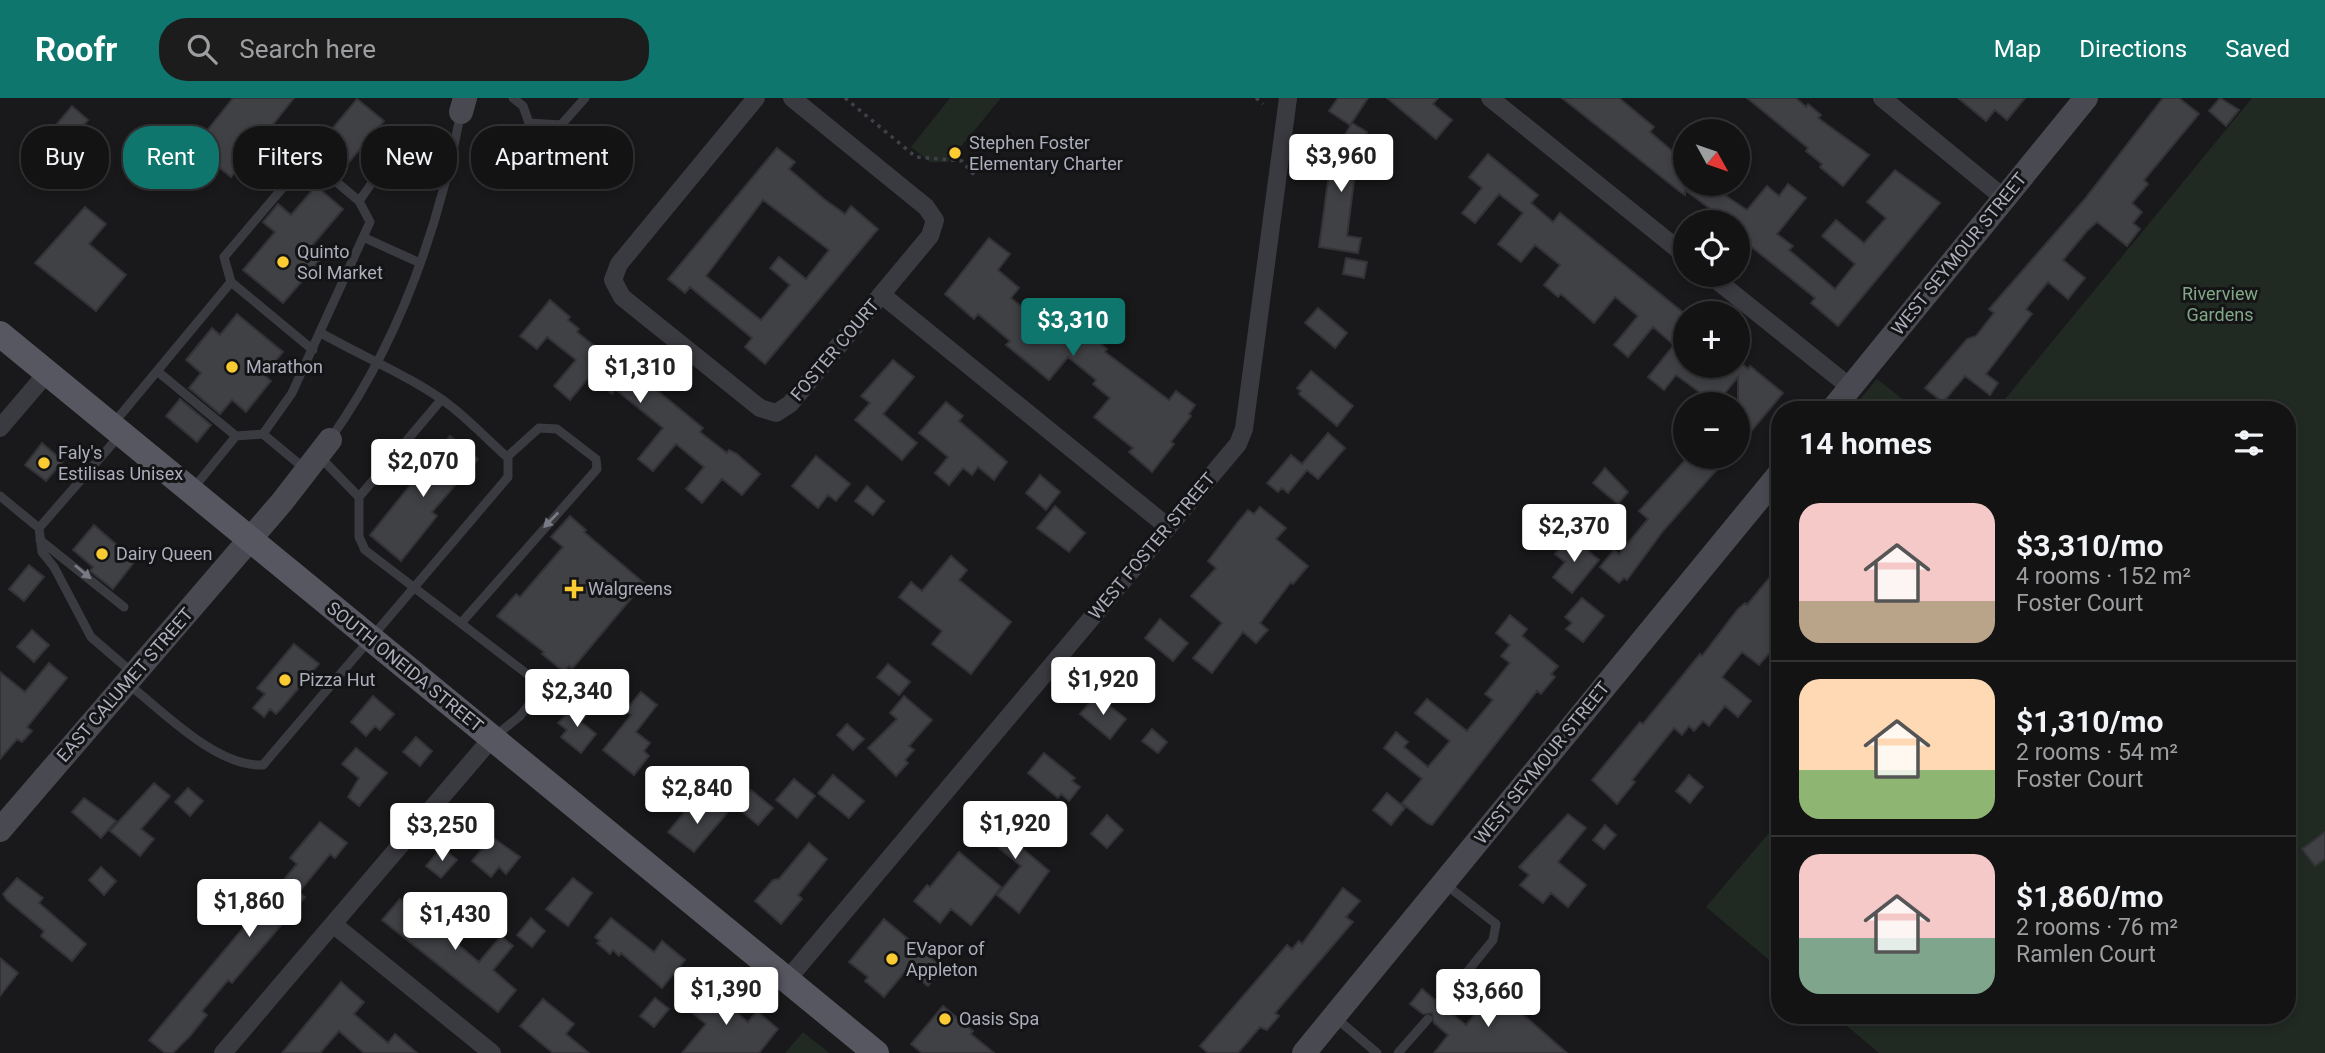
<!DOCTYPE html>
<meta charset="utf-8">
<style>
:root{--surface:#131314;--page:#1c1c1d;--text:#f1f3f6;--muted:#9d9ea0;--line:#323234;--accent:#0f766e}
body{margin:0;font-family:Roboto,sans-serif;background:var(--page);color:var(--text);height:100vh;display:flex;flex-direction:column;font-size:26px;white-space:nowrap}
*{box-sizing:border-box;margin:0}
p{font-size:23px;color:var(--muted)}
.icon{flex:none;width:38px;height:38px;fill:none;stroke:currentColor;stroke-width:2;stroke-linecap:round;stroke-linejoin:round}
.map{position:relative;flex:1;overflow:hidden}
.drawer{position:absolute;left:1771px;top:303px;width:525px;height:623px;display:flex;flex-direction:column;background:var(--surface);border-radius:28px;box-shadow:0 4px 10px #0003,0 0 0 2px var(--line)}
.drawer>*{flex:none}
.guide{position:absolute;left:21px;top:28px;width:665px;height:63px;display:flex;gap:14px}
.needle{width:46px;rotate:130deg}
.controls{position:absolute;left:1673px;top:21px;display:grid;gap:14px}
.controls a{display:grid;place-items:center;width:77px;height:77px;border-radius:50%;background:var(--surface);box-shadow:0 4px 10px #0003,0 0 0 2px var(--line);font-size:35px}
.price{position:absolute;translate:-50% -60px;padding:0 16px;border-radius:7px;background:#fff;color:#222;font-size:23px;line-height:46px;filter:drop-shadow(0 2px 4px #0008)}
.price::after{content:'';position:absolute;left:50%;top:42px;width:21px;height:16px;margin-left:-10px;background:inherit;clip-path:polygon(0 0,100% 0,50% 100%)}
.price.active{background:var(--accent);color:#fff}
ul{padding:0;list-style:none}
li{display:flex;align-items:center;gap:21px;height:175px;padding:0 28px}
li+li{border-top:2px solid var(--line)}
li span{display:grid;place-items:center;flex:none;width:196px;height:140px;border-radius:21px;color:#555}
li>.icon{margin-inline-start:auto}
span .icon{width:84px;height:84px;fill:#fffc;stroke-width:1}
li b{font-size:30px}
h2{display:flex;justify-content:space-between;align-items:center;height:84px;padding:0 28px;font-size:30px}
.tag{padding:0 24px;border-radius:28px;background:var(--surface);box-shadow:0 4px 10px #0003,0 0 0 2px var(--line);font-size:24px;line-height:63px}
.tag.active{background:var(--accent);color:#fff}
header{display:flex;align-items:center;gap:42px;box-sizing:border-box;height:98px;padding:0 35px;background:var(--accent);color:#fff}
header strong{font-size:33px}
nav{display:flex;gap:38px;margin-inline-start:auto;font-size:24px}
.search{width:490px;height:63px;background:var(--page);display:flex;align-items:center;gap:18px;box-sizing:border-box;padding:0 24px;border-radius:28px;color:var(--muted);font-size:26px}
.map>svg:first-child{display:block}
.green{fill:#202a23}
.building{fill:#404145;stroke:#333337;stroke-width:2;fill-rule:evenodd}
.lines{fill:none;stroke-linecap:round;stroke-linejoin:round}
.path{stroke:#404148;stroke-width:3.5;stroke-dasharray:3.5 5;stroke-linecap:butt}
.lane{stroke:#3a3a41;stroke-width:9}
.street{stroke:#3a3a41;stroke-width:18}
.secondary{stroke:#484951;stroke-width:24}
.primary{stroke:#565760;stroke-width:26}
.oneway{fill:#787a84}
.poi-dot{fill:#facb32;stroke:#141416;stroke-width:2.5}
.labels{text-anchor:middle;stroke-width:6;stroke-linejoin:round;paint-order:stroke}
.poi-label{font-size:18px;fill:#abaebb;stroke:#141416;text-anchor:start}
.street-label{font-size:18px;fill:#abaebb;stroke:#141416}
.park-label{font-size:18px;fill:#81a787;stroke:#141416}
</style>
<header>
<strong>Roofr</strong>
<div class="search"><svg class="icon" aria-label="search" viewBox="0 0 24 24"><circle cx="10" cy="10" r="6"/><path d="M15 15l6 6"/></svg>Search here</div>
<nav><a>Map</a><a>Directions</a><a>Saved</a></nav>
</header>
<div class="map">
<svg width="2325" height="955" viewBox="0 0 2325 955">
<rect width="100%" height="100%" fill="#19191b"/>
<path class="green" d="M 950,0 L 1001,0 L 948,64 L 930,64 L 911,49 Z
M 2252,0 L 2325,0 L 2325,955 L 1879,955 L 1834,917 L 2287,917 L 2287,312 L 1997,311 Z
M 1877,281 L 1915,311 L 1852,311 Z
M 1780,722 L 1780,871 L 1706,809 Z
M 803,934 L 829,955 L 785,955 Z"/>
<path class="building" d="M 233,0 L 294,0 L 231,79 L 194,49 Z
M 1338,0 L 1368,0 L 1350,27 L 1329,13 Z
M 1387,0 L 1438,0 L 1433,6 L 1452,22 L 1436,41 Z
M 1562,0 L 1619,0 L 1654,29 L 1650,34 L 1685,64 L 1685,86 L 1708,86 L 1747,112 L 1767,88 L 1779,98 L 1788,86 L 1806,100 L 1777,136 L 1793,148 L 1789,152 L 1835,191 L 1855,166 L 1822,138 L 1836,122 L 1864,145 L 1886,120 L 1867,104 L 1895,72 L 1940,105 L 1838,228 L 1811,205 L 1815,200 L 1738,138 L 1738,124 L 1719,124 L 1706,114 L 1709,110 L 1685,92 L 1685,97 L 1679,93 Z
M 1747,0 L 1796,0 L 1806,9 L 1808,6 L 1821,17 L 1818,20 L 1869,57 L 1843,88 L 1820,69 L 1822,66 L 1806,53 L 1808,50 Z
M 1958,0 L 2025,0 L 2007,22 L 1995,12 L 1986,23 Z
M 2163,0 L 2179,0 L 2199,16 L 2144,82 L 2148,86 L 2132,105 L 2142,114 L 2133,125 L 2140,131 L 2127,148 L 2097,124 L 2087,133 L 2063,162 L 2085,180 L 2068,201 L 2048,184 L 2026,211 L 2032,216 L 1986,276 L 1998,285 L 1990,297 L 1965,278 L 1943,304 L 1925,290 L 1967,241 L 1976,238 L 1994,215 L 1989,211 L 2084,102 Z
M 2220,0 L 2239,12 L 2226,28 L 2209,13 Z
M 357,1 L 384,23 L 349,64 L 323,42 Z
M 72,8 L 88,22 L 72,40 L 57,26 Z
M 1352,25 L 1367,34 L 1347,67 L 1356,68 L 1347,138 L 1361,140 L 1358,155 L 1319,149 L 1331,61 L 1326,60 L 1328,45 L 1339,47 Z
M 777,50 L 795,64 L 789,71 L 824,101 L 845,116 L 851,108 L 878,131 L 765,266 L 745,249 L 752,240 L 690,189 L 685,195 L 668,181 ZM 763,102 L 829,152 L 806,181 L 779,159 L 770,170 L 790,187 L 761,222 L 706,178 Z
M 1488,56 L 1538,97 L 1531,105 L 1553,124 L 1560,115 L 1685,216 L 1685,268 L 1738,268 L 1738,262 L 1748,271 L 1750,268 L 1783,295 L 1738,349 L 1738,279 L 1716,306 L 1676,277 L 1664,292 L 1648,279 L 1674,247 L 1653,229 L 1628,259 L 1614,247 L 1638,218 L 1615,199 L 1594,225 L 1561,196 L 1558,199 L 1544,187 L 1560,167 L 1535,147 L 1521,164 L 1498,146 L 1523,115 L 1499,96 L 1475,125 L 1462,115 L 1482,90 L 1469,79 Z
M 316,88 L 343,111 L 310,150 L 322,160 L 283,205 L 243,172 L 275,134 L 263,124 L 278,106 L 291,117 Z
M 85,109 L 106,126 L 89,146 L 126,177 L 96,213 L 35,165 Z
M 989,140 L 1010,156 L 998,172 L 1019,190 L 1011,200 L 1040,224 L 1043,220 L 1065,238 L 1086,212 L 1101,224 L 1090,237 L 1107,251 L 1105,254 L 1169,302 L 1176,293 L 1195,307 L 1189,316 L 1191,318 L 1171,344 L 1174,346 L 1152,374 L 1129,354 L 1133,350 L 1094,319 L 1110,300 L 1093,286 L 1096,282 L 1068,259 L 1049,282 L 1006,247 L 1010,243 L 978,216 L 974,221 L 945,196 Z
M 1346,160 L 1367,164 L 1364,180 L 1343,176 Z
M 550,202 L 570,219 L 568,222 L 579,231 L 577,234 L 602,254 L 605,250 L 703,330 L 700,334 L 727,355 L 729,352 L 737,356 L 760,376 L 742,397 L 722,381 L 702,405 L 686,391 L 704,369 L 676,346 L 653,373 L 638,361 L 663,330 L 615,291 L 612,296 L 590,278 L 570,302 L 554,288 L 576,262 L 547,239 L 537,251 L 520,238 Z
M 1318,210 L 1347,235 L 1335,250 L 1305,225 Z
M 237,216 L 283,254 L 264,277 L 271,283 L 246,314 L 232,302 L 220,316 L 189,290 L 201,275 L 186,262 L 212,230 L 220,237 Z
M 893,262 L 914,279 L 883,316 L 917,345 L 902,362 L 855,322 L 870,305 L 861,298 Z
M 1311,273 L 1353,308 L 1337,328 L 1299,296 L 1301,293 L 1297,290 Z
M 180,301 L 211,327 L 197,344 L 166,318 Z
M 946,304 L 963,318 L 959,323 L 1007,364 L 994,382 L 978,369 L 972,377 L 963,370 L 949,387 L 935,375 L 948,359 L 919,335 Z
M 1328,335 L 1345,350 L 1318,381 L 1307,372 L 1288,395 L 1282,390 L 1278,394 L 1267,385 L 1291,357 L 1302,366 Z
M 450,338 L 478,361 L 432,414 L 437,418 L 401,463 L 370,437 Z
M 42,345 L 63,363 L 46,383 L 25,367 Z
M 816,358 L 850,386 L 836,403 L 828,397 L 818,410 L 792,388 Z
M 1688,359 L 1728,359 L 1663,433 L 1627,482 L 1624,480 L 1619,485 L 1600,469 L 1614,452 L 1619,456 L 1648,421 L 1639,413 Z
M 1605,370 L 1628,394 L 1618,406 L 1593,385 Z
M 1040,377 L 1060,394 L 1046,412 L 1026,395 Z
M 867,388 L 884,403 L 873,417 L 855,403 Z
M 1055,408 L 1085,435 L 1069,454 L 1037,430 Z
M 1260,409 L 1286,430 L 1276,441 L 1308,468 L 1293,486 L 1291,484 L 1260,525 L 1268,532 L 1256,545 L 1243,534 L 1212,575 L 1193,560 L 1222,525 L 1191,498 L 1216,470 L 1208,463 L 1238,424 L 1248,412 L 1254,416 Z
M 570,418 L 586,432 L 584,434 L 644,485 L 572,571 L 569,568 L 564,574 L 542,556 L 544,554 L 497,518 L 516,496 L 520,499 L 563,449 L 551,439 Z
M 94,427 L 135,463 L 113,491 L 90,473 L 93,469 L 73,452 Z
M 1570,438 L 1599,462 L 1572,495 L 1553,479 L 1565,464 L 1555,456 Z
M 951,458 L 967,472 L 959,482 L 1011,524 L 971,576 L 932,546 L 942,533 L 899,499 L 911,484 L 922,493 Z
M 29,467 L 44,479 L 24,503 L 9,491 Z
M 1780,467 L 1780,543 L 1759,567 L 1742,554 L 1722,579 L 1751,603 L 1738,619 L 1725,608 L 1709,628 L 1703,623 L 1694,633 L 1689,628 L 1682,637 L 1674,630 L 1632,682 L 1635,684 L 1617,706 L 1592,682 L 1640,624 L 1643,626 L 1700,556 L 1702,558 L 1738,511 L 1745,505 L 1747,507 Z
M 1582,500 L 1604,518 L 1583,544 L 1566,531 L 1572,525 L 1565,519 Z
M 1510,517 L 1527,531 L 1522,538 L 1558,568 L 1551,576 L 1555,579 L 1541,596 L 1537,593 L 1432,727 L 1427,725 L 1402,705 L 1422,681 L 1384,650 L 1396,634 L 1408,644 L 1404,649 L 1428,669 L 1450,643 L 1415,615 L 1427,601 L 1467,633 L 1493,602 L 1485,596 L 1510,565 L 1501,558 L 1510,547 L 1496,535 Z
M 1160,521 L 1188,545 L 1173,563 L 1145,540 Z
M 32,532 L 49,547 L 34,564 L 17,549 Z
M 294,546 L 319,566 L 281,611 L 276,616 L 270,611 L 264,619 L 253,610 L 265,596 L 257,590 Z
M 49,565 L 67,580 L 27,629 L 32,633 L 22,644 L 17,641 L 0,661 L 0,574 L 25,594 Z
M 888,566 L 910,584 L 899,597 L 877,579 Z
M 641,594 L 657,607 L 636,634 L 650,645 L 644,653 L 649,658 L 634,677 L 603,652 L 631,617 L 625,613 Z
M 1096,597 L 1126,621 L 1110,641 L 1080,616 Z
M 373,598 L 394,616 L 380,632 L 375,628 L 366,638 L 351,624 Z
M 904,598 L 932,622 L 909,648 L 914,652 L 905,662 L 908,665 L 896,678 L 868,650 L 897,621 L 890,615 Z
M 578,605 L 589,614 L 581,624 L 596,636 L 581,655 L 561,639 L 567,632 L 558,625 Z
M 847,626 L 864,641 L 853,652 L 837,637 Z
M 1152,631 L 1167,644 L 1158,655 L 1142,643 Z
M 416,639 L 432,653 L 420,668 L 403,654 Z
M 356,650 L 387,675 L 359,708 L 348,699 L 359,680 L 342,666 Z
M 1044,655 L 1075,680 L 1072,683 L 1080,689 L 1069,703 L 1061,696 L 1058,700 L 1028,675 Z
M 833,677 L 864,703 L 849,720 L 818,695 Z
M 1689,677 L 1703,689 L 1690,705 L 1676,693 Z
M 794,681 L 815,698 L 797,720 L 776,702 Z
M 154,685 L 170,698 L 141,731 L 154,741 L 140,758 L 110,733 Z
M 188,690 L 203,703 L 190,718 L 175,704 Z
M 751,692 L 773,710 L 758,727 L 737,709 Z
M 1387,695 L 1405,710 L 1391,727 L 1373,712 Z
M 84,700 L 116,723 L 101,740 L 72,714 Z
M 712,702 L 727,715 L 694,754 L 668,734 L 688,710 L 698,718 Z
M 1005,708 L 1021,721 L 1019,724 L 1022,726 L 1010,740 L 1049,773 L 1019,815 L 997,797 L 1021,768 L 982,736 Z
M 1568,716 L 1586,730 L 1558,764 L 1586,787 L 1568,809 L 1551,795 L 1543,805 L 1520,787 L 1529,777 L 1519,769 Z
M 1107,717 L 1123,732 L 1107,750 L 1091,736 Z
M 320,724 L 347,745 L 335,760 L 330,756 L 299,794 L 305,799 L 232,885 L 228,882 L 202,913 L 207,917 L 190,938 L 173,955 L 165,955 L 149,942 L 297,766 L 290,760 Z
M 1605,727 L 1616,737 L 1604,751 L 1593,742 Z
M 2325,734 L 2325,761 L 2315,768 L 2302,751 Z
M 492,739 L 520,759 L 506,776 L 499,769 L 491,779 L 472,763 Z
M 809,745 L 827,761 L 798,797 L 802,801 L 781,826 L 755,803 L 773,782 L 779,781 Z
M 442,749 L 457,762 L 441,780 L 426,768 Z
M 959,754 L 1001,789 L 971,827 L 951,811 L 940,825 L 914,803 L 927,787 L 930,789 Z
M 101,769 L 116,783 L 104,797 L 89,782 Z
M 17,780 L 43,800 L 39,805 L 86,846 L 72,863 L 41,838 L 44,833 L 7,802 L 3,796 Z
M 573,780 L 592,795 L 568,828 L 546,811 Z
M 1343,790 L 1360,803 L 1346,819 L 1353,824 L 1275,915 L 1279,918 L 1267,932 L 1260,929 L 1238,955 L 1208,955 L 1200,948 L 1287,847 L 1292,851 L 1299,843 L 1302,846 Z
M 400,801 L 435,831 L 458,803 L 470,813 L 449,839 L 479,864 L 501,838 L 513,848 L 493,872 L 516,892 L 498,914 L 382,822 Z
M 531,820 L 545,833 L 532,849 L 517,837 Z
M 611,820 L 654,854 L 662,843 L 685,862 L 662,890 L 621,855 L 619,858 L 613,852 L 610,856 L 597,845 L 600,843 L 595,839 Z
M 884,821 L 943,870 L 928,888 L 907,871 L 884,899 L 865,883 L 868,879 L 849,864 Z
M 0,860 L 18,875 L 0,898 Z
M 341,884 L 364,904 L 354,916 L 388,945 L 395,936 L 417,955 L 364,955 L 339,933 L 320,955 L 282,955 Z
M 707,885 L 720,895 L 717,899 L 748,924 L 757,913 L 778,931 L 759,955 L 682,955 L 706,926 L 684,908 L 699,888 L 703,891 Z
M 1422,891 L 1435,902 L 1436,911 L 1446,911 L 1466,927 L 1495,892 L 1567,955 L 1434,955 L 1448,937 L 1434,925 L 1432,915 L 1423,916 L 1410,906 Z
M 655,900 L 669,911 L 654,929 L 640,918 Z
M 543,901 L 574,926 L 566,936 L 589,955 L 553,955 L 520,928 Z
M 943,908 L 973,933 L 971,936 L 994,955 L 922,955 L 911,946 Z"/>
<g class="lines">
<path class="path" d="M 845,0 L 916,59 L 962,63 L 976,79
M 1256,0 L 1263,6"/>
<path class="lane" d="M 513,0 L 523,8 L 529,25 L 561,27 L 585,0
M 359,103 L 394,54 L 449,73
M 363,139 L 420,165
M 157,273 L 236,338 L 263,336 L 292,295 L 370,124 L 359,103 L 308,60 L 224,159 L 231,184
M 113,326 L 231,184 L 313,252
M 263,336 L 305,371
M 331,340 C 399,244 439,129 461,14
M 320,359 L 359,399 L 359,439 L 365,452 L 535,582 L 540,593 L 520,618 L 494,639
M 192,392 L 236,338
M 0,398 L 39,430 L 42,454 L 54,469 L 91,539 L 134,576
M 359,399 L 441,302
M 39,430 L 120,337
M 40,442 L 124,509
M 462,524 L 597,371 L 596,361 L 557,331 L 539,330 L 507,359
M 128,586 C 164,614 216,669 263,667 L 508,379 L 508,360 C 490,344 472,325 452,309 C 415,280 363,259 321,235
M 1441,906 L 1493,842 L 1496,826 L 1445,786
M 1336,920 L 1377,955
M 1398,955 L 1428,921"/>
<path class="street" d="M 756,0 L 619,166 L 613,182 L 622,199 L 760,310 L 776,315 L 790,306 L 930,138 L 935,122 L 926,109 L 792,0
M 1490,0 L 1685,157
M 1882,0 L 2004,100
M 1710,177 L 1850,289
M 882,197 L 1168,429
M 0,330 L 47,275
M 333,826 L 492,640
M 787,882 L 1238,346 L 1244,331 L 1288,0
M 223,955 L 333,826 L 492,955"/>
<path class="secondary" d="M 461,14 L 465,0
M 1832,312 L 2086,0
M 0,732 L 282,404 L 330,342
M 1304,955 L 1780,375"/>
<path class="primary" d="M 0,236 L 876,955"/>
</g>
<defs><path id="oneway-solid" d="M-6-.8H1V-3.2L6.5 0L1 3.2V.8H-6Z" transform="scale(1.75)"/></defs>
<g class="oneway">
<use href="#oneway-solid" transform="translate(551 422) rotate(134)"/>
<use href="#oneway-solid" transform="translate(83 474) rotate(40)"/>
</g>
<g class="poi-dot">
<circle cx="955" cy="55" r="7"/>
<circle cx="283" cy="164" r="7"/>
<circle cx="232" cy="269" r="7"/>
<circle cx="44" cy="365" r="7"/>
<circle cx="102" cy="456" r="7"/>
<path d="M570.5 480.5h7v7h7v7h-7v7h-7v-7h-7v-7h7z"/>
<circle cx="285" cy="582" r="7"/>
<circle cx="892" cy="861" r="7"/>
<circle cx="945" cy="921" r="7"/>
</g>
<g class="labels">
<g class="poi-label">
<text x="969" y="51">Stephen Foster<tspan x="969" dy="21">Elementary Charter</tspan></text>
<text x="297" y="160">Quinto<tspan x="297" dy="21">Sol Market</tspan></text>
<text x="246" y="275">Marathon</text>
<text x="58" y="361">Faly's<tspan x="58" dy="21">Estilisas Unisex</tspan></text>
<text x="116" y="462">Dairy Queen</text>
<text x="588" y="497">Walgreens</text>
<text x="299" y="588">Pizza Hut</text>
<text x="906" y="857">EVapor of<tspan x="906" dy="21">Appleton</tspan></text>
<text x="959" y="927">Oasis Spa</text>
</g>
<g class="street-label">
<text transform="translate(1959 156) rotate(-51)" y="6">WEST SEYMOUR STREET</text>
<text transform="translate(835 252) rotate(-50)" y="6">FOSTER COURT</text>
<text transform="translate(1152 448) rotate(-50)" y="6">WEST FOSTER STREET</text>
<text transform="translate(405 569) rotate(39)" y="6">SOUTH ONEIDA STREET</text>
<text transform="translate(125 587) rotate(-49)" y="6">EAST CALUMET STREET</text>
<text transform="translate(1542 665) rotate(-51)" y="6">WEST SEYMOUR STREET</text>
</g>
<g class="park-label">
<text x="2220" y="202">Riverview<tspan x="2220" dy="21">Gardens</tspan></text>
</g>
</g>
</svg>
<div class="controls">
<a><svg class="needle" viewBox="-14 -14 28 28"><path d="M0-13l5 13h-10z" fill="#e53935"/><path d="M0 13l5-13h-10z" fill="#9d9ea0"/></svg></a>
<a><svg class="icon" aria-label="locate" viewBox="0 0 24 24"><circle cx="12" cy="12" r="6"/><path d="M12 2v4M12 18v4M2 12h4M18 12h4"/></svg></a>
<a>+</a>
<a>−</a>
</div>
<b class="price" style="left:1341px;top:96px">$3,960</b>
<b class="price active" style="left:1073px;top:260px">$3,310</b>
<b class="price" style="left:640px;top:307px">$1,310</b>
<b class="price" style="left:423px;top:401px">$2,070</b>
<b class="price" style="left:1574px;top:466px">$2,370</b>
<b class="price" style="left:1103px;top:619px">$1,920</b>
<b class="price" style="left:577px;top:631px">$2,340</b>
<b class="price" style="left:697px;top:728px">$2,840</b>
<b class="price" style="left:1015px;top:763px">$1,920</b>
<b class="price" style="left:442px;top:765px">$3,250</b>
<b class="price" style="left:249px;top:841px">$1,860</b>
<b class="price" style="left:455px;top:854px">$1,430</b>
<b class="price" style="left:726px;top:929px">$1,390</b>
<b class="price" style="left:1488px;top:931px">$3,660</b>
<div class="guide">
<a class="tag">Buy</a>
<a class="tag active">Rent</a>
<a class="tag">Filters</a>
<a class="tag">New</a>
<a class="tag">Apartment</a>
</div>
<section class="drawer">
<h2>14 homes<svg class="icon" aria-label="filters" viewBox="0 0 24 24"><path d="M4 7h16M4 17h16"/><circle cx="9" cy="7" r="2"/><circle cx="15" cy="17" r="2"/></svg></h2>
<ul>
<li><span style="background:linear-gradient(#f6c9c9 70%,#b9a48a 0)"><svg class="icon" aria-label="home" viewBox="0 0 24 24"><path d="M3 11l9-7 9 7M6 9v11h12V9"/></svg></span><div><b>$3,310/mo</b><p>4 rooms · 152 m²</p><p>Foster Court</p></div></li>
<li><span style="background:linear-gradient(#ffd9b3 65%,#8fb573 0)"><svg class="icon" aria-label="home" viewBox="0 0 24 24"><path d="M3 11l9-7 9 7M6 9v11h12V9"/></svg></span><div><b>$1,310/mo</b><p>2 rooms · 54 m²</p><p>Foster Court</p></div></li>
<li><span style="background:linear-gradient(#f6c9c9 60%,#7fa58c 0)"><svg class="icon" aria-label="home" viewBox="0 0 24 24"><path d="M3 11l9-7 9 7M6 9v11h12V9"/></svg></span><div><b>$1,860/mo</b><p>2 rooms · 76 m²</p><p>Ramlen Court</p></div></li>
</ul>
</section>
</div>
